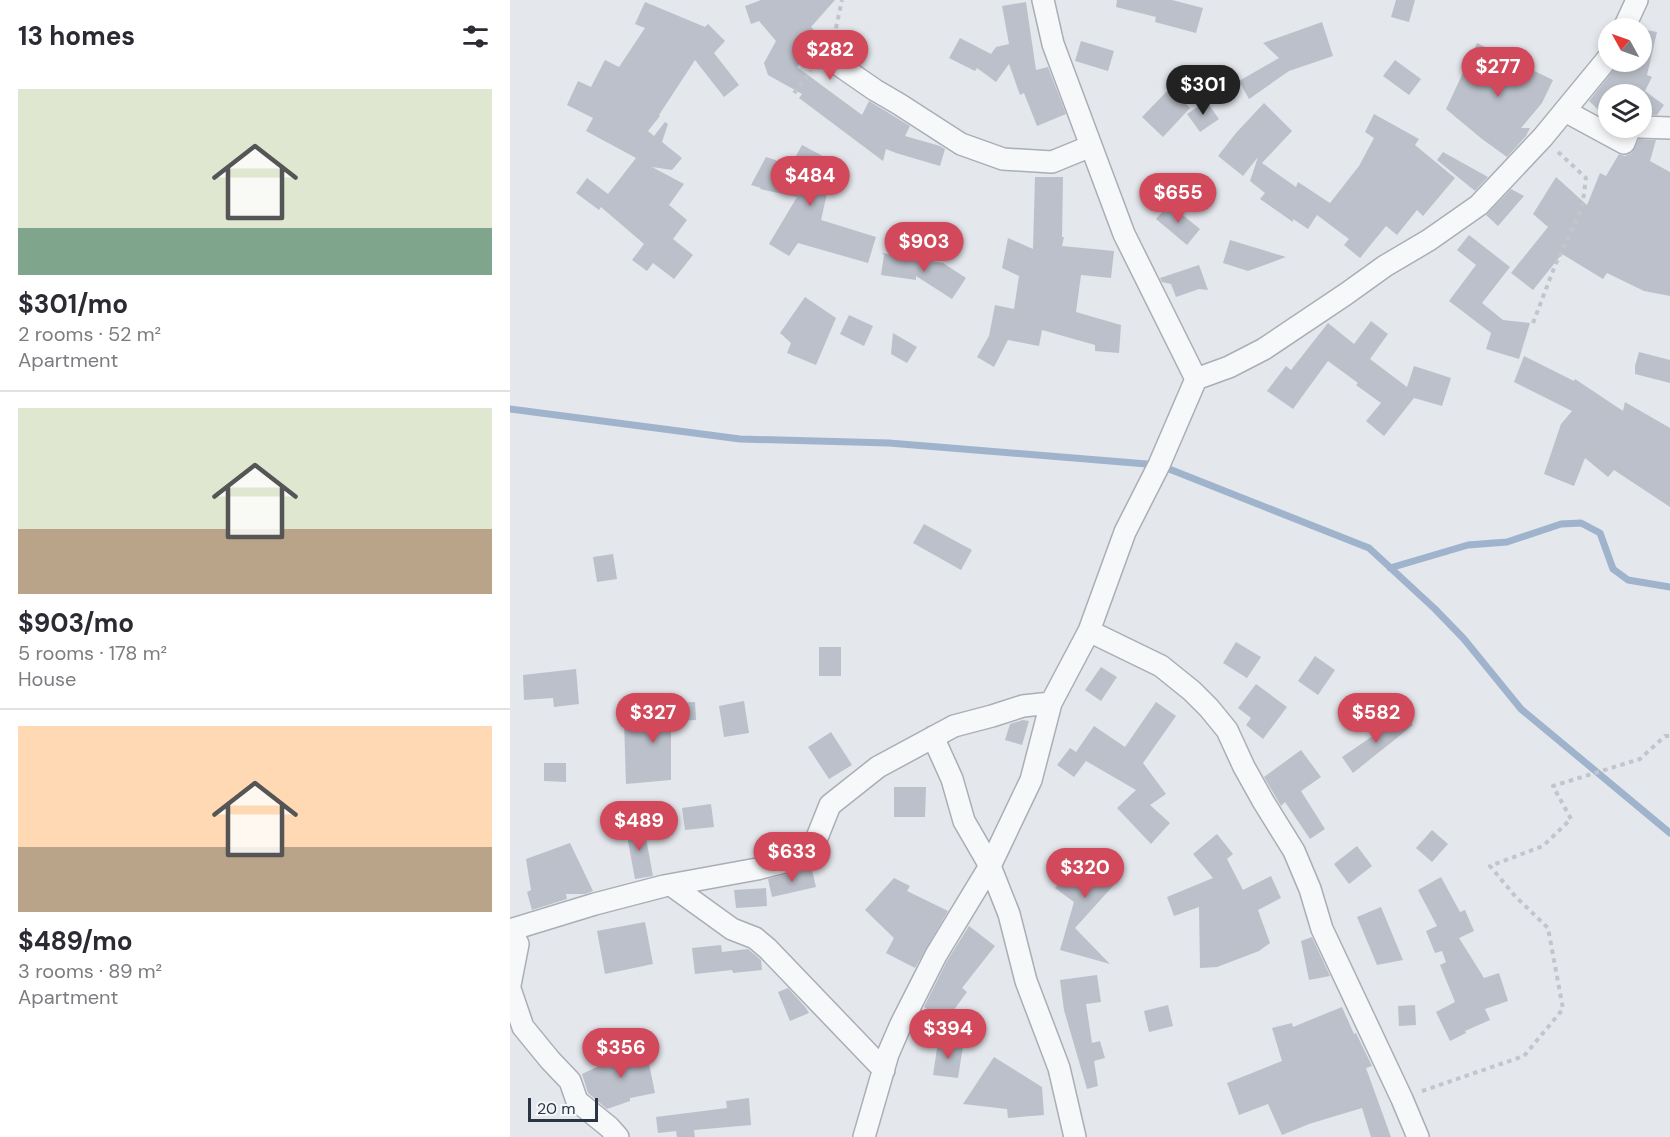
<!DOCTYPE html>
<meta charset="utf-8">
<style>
:root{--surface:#fff;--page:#f2f2f3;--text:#2b2b33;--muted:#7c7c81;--line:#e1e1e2;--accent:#d1495b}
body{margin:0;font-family:"DM Sans",sans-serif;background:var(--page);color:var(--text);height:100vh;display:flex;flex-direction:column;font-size:22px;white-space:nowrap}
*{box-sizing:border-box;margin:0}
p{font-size:20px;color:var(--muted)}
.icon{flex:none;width:33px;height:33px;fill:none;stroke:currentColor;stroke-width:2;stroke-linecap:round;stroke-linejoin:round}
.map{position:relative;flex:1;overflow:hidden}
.details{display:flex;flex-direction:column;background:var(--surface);width:510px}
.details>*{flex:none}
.needle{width:39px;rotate:310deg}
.tools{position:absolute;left:1088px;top:18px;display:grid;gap:12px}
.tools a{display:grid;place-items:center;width:54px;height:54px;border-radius:50%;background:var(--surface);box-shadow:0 3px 9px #0003;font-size:30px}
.scale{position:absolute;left:18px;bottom:15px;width:70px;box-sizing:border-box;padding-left:6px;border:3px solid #2b3445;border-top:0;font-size:16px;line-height:21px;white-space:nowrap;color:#2b3445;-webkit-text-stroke:4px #f4f6f9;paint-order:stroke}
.price{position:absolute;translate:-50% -51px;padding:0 14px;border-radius:21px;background:var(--accent);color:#fff;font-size:20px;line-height:39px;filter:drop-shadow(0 2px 3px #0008)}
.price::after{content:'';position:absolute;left:50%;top:36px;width:18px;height:14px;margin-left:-9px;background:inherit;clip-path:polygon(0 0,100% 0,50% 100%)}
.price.on{background:#222;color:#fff}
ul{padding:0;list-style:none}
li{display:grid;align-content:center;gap:12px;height:318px;padding:0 18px}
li+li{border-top:2px solid var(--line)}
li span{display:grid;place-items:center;height:186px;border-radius:0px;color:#555}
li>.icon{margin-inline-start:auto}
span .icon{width:108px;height:108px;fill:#fffc;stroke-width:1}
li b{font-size:26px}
h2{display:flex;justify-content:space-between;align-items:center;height:72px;padding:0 18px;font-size:26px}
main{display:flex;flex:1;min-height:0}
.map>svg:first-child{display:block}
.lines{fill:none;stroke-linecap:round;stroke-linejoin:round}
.stream{stroke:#9fb4cc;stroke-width:7}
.building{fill:#bbc0ca}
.street-casing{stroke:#a9aeb7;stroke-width:24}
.path{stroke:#c2c5cb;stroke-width:4;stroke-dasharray:4.5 4.5;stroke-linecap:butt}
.street{stroke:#f7f8fa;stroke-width:21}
</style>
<main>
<section class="details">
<h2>13 homes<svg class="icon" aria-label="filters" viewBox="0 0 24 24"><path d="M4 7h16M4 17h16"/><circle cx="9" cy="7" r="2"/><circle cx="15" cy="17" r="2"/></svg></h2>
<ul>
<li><span style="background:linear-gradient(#dfe7d0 75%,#7fa58c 0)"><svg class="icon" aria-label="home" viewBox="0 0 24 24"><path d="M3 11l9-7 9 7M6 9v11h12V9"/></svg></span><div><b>$301/mo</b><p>2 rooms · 52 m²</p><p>Apartment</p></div></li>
<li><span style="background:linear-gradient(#dfe7d0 65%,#b9a48a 0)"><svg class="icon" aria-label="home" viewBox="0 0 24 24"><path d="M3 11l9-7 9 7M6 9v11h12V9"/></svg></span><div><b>$903/mo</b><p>5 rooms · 178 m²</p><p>House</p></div></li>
<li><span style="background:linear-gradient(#ffd9b3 65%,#b9a48a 0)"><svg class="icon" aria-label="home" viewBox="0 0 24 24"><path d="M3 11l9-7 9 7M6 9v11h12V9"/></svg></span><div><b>$489/mo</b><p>3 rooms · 89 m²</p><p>Apartment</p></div></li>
</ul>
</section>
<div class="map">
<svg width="1160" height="1137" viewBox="0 0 1160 1137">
<rect width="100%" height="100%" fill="#e4e7ec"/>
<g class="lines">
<path class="stream" d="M 0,409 L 230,439 L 379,443 L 649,465 L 859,548 L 925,609 L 954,639 L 1011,709 L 1160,833
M 880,568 L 958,545 L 997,542 L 1051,524 L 1071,523 L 1090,533 L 1103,569 L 1118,580 L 1160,587"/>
</g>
<path class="building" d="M 251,0 L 325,0 L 301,27 L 314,40 L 303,46 L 300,53 L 287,67 L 352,115 L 359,101 L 400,126 L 395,136 L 430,146 L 435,149 L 430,166 L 386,153 L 376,149 L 373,161 L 289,98 L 292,94 L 258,75 L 254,63 L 266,41 L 249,21 L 241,24 L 235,6 Z
M 607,0 L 662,0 L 693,8 L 686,33 L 645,22 L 646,17 L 606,7 Z
M 886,0 L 905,0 L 899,22 L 881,17 Z
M 135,2 L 195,27 L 198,24 L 215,41 L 204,53 L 229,85 L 214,97 L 185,60 L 149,115 L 150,116 L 138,131 L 144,136 L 155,122 L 158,124 L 152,142 L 172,158 L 162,170 L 142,167 L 174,184 L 159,205 L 177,220 L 163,239 L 183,255 L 164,279 L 143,263 L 137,271 L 122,260 L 134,244 L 91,207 L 89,210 L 66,193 L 77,178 L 98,194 L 126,158 L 76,131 L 83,118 L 57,105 L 68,81 L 81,87 L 95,60 L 109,67 L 135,28 L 125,24 Z
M 516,2 L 526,70 L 538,67 L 556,114 L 527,126 L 514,93 L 510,95 L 499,64 L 486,82 L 467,68 L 465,71 L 439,58 L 450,38 L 481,54 L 486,47 L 499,44 L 492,6 Z
M 812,22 L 823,56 L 779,71 L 739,99 L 729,81 L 769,58 L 753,43 Z
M 1131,29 L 1147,32 L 1137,75 L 1142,77 L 1135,91 L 1154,105 L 1147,115 L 1131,114 L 1131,94 L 1098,94 L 1098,119 L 1079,101 L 1110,62 L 1131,62 Z
M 571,41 L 604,51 L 598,71 L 565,61 Z
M 967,43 L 1043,80 L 1032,103 L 1011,128 L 1020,128 L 1016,136 L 997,157 L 972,139 L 936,109 Z
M 885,60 L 911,79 L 899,95 L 873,76 Z
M 660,88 L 680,108 L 653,137 L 632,117 Z
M 696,101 L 709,119 L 690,132 L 677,114 Z
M 754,103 L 782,131 L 752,163 L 786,187 L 788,182 L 820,203 L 849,166 L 864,138 L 855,132 L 864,114 L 909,139 L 905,145 L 945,178 L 913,216 L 907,210 L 887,235 L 876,226 L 850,258 L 834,245 L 839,239 L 807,215 L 798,229 L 783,219 L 783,222 L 750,199 L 755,193 L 740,181 L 748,157 L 733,176 L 708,156 L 726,133 Z
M 1129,139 L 1146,140 L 1140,161 L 1160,172 L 1160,296 L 1134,291 L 1097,273 L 1093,279 L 1052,254 L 1023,290 L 1001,273 L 1038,227 L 1023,214 L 1046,177 L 1077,205 L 1090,173 L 1096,176 L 1109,154 L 1115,156 L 1122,153 Z
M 292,145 L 324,162 L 311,220 L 366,237 L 358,263 L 288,243 L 279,256 L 259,244 L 287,197 L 250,189 L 251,188 L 241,185 L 256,157 L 281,165 Z
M 933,152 L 978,177 L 965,191 L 927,160 Z
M 525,177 L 553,177 L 552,237 L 554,237 L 552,246 L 604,251 L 601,278 L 571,275 L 566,312 L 611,325 L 609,353 L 585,351 L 585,345 L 532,330 L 529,346 L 498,340 L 484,367 L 467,357 L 479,336 L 485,305 L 504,309 L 509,276 L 492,268 L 498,238 L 523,249 Z
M 1001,189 L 1014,196 L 988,226 L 976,215 Z
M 659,204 L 690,229 L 677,245 L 646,219 Z
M 959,235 L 1000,267 L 972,303 L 993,320 L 1020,323 L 1009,359 L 976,349 L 981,333 L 939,301 L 966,265 L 947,250 Z
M 720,240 L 776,257 L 738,271 L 713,263 Z
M 372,253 L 433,263 L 456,278 L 442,299 L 406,276 L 406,280 L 371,275 L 374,255 Z
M 689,265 L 698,290 L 689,289 L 666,297 L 661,284 L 652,282 L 650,278 Z
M 295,297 L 326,318 L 306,365 L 277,353 L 281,343 L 270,333 Z
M 339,315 L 363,326 L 354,346 L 330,334 Z
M 861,321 L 878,334 L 860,359 L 897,387 L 904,366 L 941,378 L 932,406 L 904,398 L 874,436 L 856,421 L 871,403 L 846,385 L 848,383 L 818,361 L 783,409 L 757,391 L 776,366 L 781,370 L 818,323 L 844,344 Z
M 383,333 L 407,347 L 397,363 L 381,354 Z
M 1129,352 L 1160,360 L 1160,383 L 1125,374 L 1125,366 Z
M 1014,356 L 1064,381 L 1065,379 L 1113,411 L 1115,402 L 1160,428 L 1160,507 L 1104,470 L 1098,477 L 1075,458 L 1064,486 L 1034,474 L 1051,424 L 1062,411 L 1004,382 Z
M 414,524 L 462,550 L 451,570 L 403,543 Z
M 103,554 L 107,579 L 87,582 L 83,557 Z
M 726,642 L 751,657 L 737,678 L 713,663 Z
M 309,647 L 331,647 L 331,676 L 309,676 Z
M 805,656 L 825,670 L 808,695 L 788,681 Z
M 591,667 L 607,677 L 591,701 L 575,690 Z
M 66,669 L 69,704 L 44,707 L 43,698 L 14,700 L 13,675 Z
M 746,684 L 777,707 L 753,739 L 736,725 L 741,718 L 728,708 Z
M 234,701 L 239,733 L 214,737 L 209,706 Z
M 185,702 L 186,720 L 161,721 L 161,780 L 116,784 L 114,720 L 154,718 L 153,703 Z
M 646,702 L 666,716 L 633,763 L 656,794 L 640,805 L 660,823 L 641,844 L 607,808 L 626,790 L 576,761 L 564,777 L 547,765 L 560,748 L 566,752 L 584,726 L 615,747 Z
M 895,714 L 903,725 L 843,773 L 832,757 Z
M 513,720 L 519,721 L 512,745 L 495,740 L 500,724 Z
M 321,732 L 342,765 L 319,779 L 298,747 Z
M 791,750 L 811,777 L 791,791 L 815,829 L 800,839 L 775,802 L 771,806 L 754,777 Z
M 34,763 L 56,763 L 56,782 L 34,781 Z
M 384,787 L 416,787 L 415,817 L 384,817 Z
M 201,804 L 204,827 L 175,830 L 172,808 Z
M 133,822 L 143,876 L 125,879 L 116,830 Z
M 922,830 L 938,844 L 922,862 L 906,848 Z
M 707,834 L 723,854 L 717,859 L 733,890 L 761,876 L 771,898 L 748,910 L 760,943 L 749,951 L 707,967 L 690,968 L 689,907 L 664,916 L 657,897 L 703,878 L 683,854 Z
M 60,843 L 83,891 L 75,894 L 56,894 L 57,899 L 22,910 L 17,892 L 21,890 L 16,859 Z
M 847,846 L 862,866 L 839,884 L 824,864 Z
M 575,848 L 612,876 L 565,928 L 600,964 L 550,950 L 564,902 L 545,888 Z
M 301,866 L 306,887 L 262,897 L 258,879 L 293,870 Z
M 931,877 L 950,912 L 955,910 L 964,931 L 949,938 L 974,978 L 989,973 L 998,1001 L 975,1009 L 980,1020 L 955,1031 L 956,1033 L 940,1041 L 926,1012 L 945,1002 L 930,965 L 936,962 L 932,951 L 925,953 L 916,931 L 927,926 L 908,890 Z
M 384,878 L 400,886 L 397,891 L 438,911 L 405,968 L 376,953 L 384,938 L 355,910 Z
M 256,888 L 257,906 L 226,908 L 224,890 Z
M 871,907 L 893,960 L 867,965 L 847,917 Z
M 135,922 L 143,964 L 95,974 L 87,931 Z
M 459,926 L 485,946 L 452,988 L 457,992 L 435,1022 L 414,1007 L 437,961 Z
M 802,937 L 820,976 L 799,980 L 791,941 Z
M 211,945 L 212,952 L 238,949 L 251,960 L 252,970 L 223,973 L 222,970 L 185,974 L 182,948 Z
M 587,975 L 591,1002 L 576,1004 L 582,1043 L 590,1041 L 595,1058 L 584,1061 L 588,1086 L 577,1089 L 554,1010 L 550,980 Z
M 278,988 L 296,1008 L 299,1013 L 280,1021 L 268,992 Z
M 658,1005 L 663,1026 L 639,1032 L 634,1011 Z
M 905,1005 L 906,1025 L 889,1026 L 888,1006 Z
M 832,1007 L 844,1034 L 846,1033 L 862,1066 L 856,1068 L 881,1137 L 861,1137 L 852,1108 L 799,1124 L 772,1135 L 758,1104 L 729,1115 L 717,1083 L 772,1061 L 762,1028 L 782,1023 L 783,1027 Z
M 428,1042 L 453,1046 L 448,1078 L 423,1075 Z
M 135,1044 L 145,1093 L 120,1098 L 120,1101 L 97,1109 L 78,1093 L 72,1074 Z
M 484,1057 L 532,1087 L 534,1115 L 498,1118 L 497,1109 L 453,1104 Z
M 239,1098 L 241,1125 L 184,1130 L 185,1137 L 167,1137 L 166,1131 L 148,1133 L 146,1117 L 217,1108 L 216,1101 Z"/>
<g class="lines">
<g class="street-casing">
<path id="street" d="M 533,0 L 543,44 L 614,234 L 686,379 L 649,465 L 615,532 L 579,631 L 541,703 L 521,780 L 480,866 L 499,914 L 516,981 L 549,1068 L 565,1137
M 1114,28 L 1127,0
M 313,54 L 365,90 L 389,104 L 451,144 L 493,159 L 542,162 L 581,146
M 1055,111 L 1114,143 L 1120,128
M 1131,127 L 1160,128
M 686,379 L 719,367 L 754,349 L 836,294 L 875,266 L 919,240 L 969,205 L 1033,137 L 1098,58
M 579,631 L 651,666 L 682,691 L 699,708 L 717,730 L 734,767 L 753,801 L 784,851 L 800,889 L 812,929 L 892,1099 L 908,1137
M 161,885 L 222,929 L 245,938 L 258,949 L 374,1070
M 0,930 L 85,904 L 154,886 L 247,869 L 290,858 L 302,850 L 320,805 L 368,767 L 444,726 L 482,716 L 513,706 L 541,703
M 0,985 L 8,944 L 1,930
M 0,989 L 13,1027 L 40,1060 L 60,1081 L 67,1101 L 99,1127 L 108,1137
M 354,1137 L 378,1054 L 391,1024 L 426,955 L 480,866 L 454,821 L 442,779 L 423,737"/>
</g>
<path class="path" d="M 324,37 L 332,0
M 284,93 L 301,71
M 1023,323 L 1044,268 L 1072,208 L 1076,178 L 1047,151
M 912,1091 L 1014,1056 L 1053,1009 L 1038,928 L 1005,896 L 980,866 L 1033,846 L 1061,819 L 1043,786 L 1130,759 L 1155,736 L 1160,736"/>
<use href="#street" class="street"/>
</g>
</svg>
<div class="tools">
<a><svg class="needle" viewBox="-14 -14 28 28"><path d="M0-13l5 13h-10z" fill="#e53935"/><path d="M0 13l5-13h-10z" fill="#7c7c81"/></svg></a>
<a><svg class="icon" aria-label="layers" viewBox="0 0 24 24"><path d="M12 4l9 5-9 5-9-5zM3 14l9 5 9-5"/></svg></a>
</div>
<div class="scale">20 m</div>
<b class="price" style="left:320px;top:81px">$282</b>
<b class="price" style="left:988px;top:98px">$277</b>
<b class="price on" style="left:693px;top:116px">$301</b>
<b class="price" style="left:300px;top:207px">$484</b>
<b class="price" style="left:668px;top:224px">$655</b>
<b class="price" style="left:414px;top:273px">$903</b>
<b class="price" style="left:143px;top:744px">$327</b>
<b class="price" style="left:866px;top:744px">$582</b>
<b class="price" style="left:129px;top:852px">$489</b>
<b class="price" style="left:282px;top:883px">$633</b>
<b class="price" style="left:575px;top:899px">$320</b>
<b class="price" style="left:438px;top:1060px">$394</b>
<b class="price" style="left:111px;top:1079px">$356</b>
</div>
</main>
